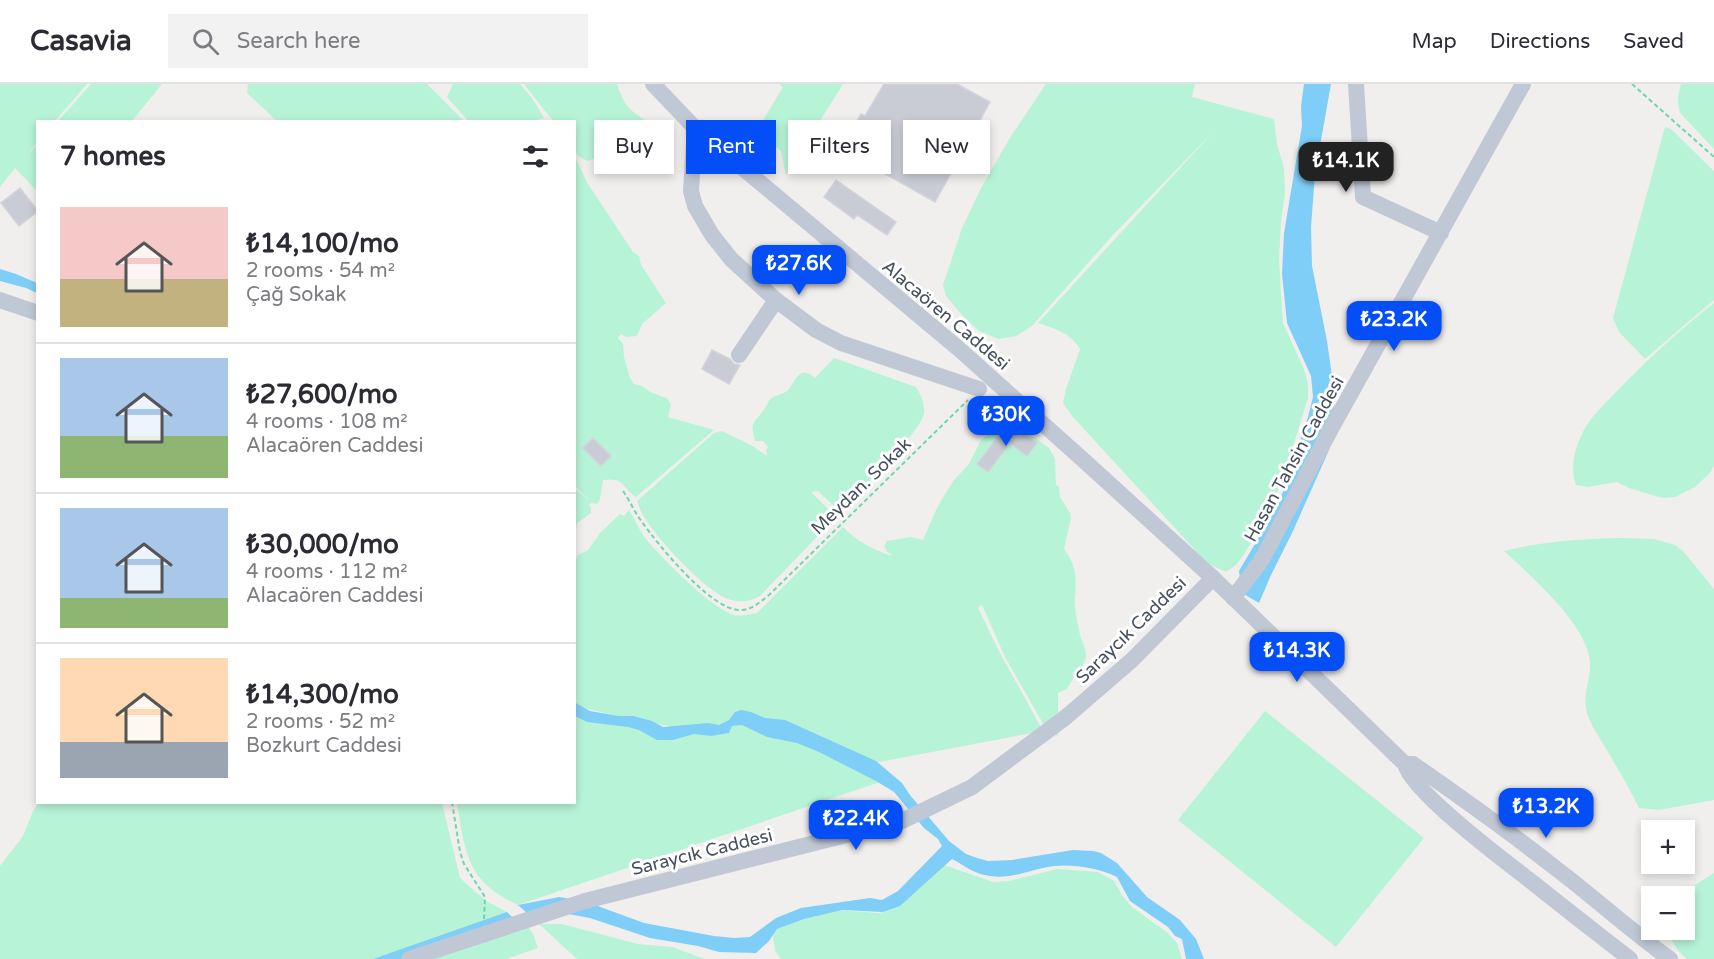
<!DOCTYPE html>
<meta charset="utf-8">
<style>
:root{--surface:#fff;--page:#f2f2f3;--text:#2b2b33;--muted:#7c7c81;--line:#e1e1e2;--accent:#034ef7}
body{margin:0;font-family:"Varela Round",sans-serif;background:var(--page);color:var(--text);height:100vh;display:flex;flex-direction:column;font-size:22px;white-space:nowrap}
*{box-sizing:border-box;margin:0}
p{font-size:20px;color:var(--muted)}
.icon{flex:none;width:33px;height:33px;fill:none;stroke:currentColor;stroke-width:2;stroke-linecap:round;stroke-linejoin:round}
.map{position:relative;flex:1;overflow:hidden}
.side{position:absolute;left:36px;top:36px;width:540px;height:684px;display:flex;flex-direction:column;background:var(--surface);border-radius:0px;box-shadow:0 3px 9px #0003}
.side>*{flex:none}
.top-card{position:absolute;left:594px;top:36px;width:570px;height:54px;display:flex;gap:12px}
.controls{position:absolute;left:1641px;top:736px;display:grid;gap:12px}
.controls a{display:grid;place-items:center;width:54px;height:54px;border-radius:0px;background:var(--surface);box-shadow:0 3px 9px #0003;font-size:30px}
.price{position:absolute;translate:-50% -51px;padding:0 14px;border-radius:12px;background:var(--accent);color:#fff;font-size:20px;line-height:39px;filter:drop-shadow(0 2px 3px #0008)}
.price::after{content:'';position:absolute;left:50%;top:36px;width:18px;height:14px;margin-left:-9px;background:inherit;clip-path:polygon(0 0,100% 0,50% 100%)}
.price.on{background:#222;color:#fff}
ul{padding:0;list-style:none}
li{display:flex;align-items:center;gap:18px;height:150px;padding:0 24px}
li+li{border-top:2px solid var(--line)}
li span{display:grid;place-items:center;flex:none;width:168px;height:120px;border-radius:0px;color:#555}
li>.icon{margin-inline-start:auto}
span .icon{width:72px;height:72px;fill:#fffc;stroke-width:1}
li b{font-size:26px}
h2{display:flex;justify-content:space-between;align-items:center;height:72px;padding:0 24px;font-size:26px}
.pill{padding:0 21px;border-radius:0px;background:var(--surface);box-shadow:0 3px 9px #0003;font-size:21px;line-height:54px}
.pill.on{background:var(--accent);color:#fff}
header{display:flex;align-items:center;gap:36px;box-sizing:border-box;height:84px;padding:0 30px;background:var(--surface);border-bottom:2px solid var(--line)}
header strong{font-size:28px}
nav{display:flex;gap:33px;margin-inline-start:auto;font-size:21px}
.search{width:420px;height:54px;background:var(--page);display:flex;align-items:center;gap:15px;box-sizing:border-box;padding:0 21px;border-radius:0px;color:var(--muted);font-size:22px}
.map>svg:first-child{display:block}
.green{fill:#b7f4d7}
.water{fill:#7fcef7}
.building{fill:#caccd5;stroke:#d2d3db;stroke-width:1.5}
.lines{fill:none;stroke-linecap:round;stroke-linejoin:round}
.path{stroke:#6bd7af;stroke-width:2;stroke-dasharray:4.5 3;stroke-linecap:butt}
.minor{stroke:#c0c8d5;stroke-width:16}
.labels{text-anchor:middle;stroke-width:6;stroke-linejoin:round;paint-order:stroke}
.street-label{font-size:18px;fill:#444f5e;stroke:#fff}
</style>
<header>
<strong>Casavia</strong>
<div class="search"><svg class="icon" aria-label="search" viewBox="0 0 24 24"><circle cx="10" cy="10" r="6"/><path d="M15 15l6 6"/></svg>Search here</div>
<nav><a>Map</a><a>Directions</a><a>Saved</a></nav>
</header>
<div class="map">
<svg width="1714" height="875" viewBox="0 0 1714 875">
<rect width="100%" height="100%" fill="#f1eeee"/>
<path class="green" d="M 0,0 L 87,0 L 55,37 L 38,38 L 37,58 L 27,71 L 37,61 L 37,107 L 15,84 L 0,103 Z
M 91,0 L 162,0 L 132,37 L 58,37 Z
M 248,0 L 427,0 L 464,37 L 277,37 L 247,9 Z
M 453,0 L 520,0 L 532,14 L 544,34 L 529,38 L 468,37 L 447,13 Z
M 524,0 L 617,0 C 624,21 628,25 646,37 L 648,44 L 644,55 L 637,56 L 634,54 L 596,74 L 587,77 L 578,72 L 575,67 L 574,38 L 553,37 Z
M 779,0 L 843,0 L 786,91 L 781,67 L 757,46 L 783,3 Z
M 1046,0 L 1195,0 L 1192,13 L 1274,35 L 1277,60 L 1284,84 L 1285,109 L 1281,138 L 1279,176 L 1282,225 L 1283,239 L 1304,285 L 1308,300 L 1308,314 L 1289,375 L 1271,425 L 1243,472 L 1236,481 L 1226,488 L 1207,479 L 1072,332 L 1063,319 L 1066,305 L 1080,265 C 1070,249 1056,245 1038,239 L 1215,46 L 1113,151 L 1032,242 L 1016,252 L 999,255 L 979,247 L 962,231 L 946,212 L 943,201 L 962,144 L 982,102 L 1011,52 Z
M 1681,0 L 1714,0 L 1714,65 L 1681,30 C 1676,20 1678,11 1681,0 Z
M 1665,43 L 1671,45 L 1714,87 L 1714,216 L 1645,275 L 1619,248 L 1613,234 Z
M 575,73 L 588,100 L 633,168 L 639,172 L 641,181 L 666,219 L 642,240 L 637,252 L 626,253 L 621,250 L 618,254 L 623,260 L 624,273 L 630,294 L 634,300 L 642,302 L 650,308 L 667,314 L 671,321 L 668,333 L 714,346 L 636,413 C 621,403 625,393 603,396 L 600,415 L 597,420 L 591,419 L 589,421 L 591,423 L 591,429 L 577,439 L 575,452 L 575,405 L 589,416 L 574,401 Z
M 1714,219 L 1714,382 L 1709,390 L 1695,403 L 1675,413 L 1662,414 L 1629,404 L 1617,398 L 1587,403 L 1576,401 C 1570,386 1574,367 1581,352 C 1588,335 1603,322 1615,309 C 1646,277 1679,246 1714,219 Z
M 834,274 L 916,303 C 921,311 925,320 924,329 C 921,349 856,410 840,428 L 818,407 L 811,408 L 836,433 L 760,512 C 750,518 739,519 728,515 C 706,507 657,455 645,434 C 641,429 639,422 637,417 L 714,349 L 722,347 L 751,361 L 767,372 L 766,366 L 768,363 L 763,357 L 755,357 C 749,336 755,339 765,324 C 767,321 768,318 770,315 C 774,311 782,311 787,307 C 795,300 798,279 815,294 Z
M 1004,331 L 1049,364 L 1055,375 L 1056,401 L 1059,403 L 1060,413 L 1070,429 L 1071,434 L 1064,465 C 1076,480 1077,495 1075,513 C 1074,523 1077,536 1079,546 C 1080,555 1087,564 1086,573 C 1083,585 1072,594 1067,605 L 1058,609 L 1058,652 L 1047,647 L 1041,636 L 1005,573 L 982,521 L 978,524 L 1000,569 L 1043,647 L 874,679 L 764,639 L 740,631 L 727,640 L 735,637 L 799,653 L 883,697 L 518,821 C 467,798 465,769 457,719 L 574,718 L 575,624 L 652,646 L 686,645 L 640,637 L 575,622 L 575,477 L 578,471 L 588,466 L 600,449 L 620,430 L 624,432 L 629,426 C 634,434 638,443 643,451 C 657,470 712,525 734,531 C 742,533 750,530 757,529 L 843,443 C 857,457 870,464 889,471 L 893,471 L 887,468 L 884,462 L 887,457 L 911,453 L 923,456 L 936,426 L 945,410 L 954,396 L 969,380 L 981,356 L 993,346 Z
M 1622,454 L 1654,455 L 1675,461 L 1684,468 L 1714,505 L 1714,716 L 1659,726 L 1639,724 C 1630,705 1619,687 1608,668 C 1601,656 1593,645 1588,632 C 1581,611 1591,597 1590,578 C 1587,540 1530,491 1504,467 C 1543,457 1582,455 1622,454 Z
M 1265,627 L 1424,754 L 1336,863 L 1178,736 Z
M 39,718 L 442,719 L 460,794 L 486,817 L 507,828 L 514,835 L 526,839 L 533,850 L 538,864 L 506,875 L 0,875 L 0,782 L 23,752 L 33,727 Z
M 944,781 L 993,798 L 1009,797 L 1057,785 L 1098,788 L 1114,797 L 1122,811 L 1132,823 L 1168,849 L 1177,859 L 1182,875 L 781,875 L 775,867 L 773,851 L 777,845 L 794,838 L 837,826 L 879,829 L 890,826 L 901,818 Z
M 1714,789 L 1714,875 L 1687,875 L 1678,867 L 1666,846 L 1684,846 L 1684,813 L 1679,813 L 1684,808 Z
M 539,840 L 562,840 L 638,860 L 672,863 L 705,875 L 577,875 Z"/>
<path class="water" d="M 1304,0 L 1331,0 L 1315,90 L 1311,143 L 1312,182 L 1327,257 L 1333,299 L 1335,334 L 1329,366 L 1293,447 L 1271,491 L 1259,519 L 1242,509 L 1239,487 L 1279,419 L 1308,333 L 1313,313 L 1311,292 L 1287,239 L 1282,190 L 1284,149 L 1302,42 L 1301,22 Z
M 0,185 L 16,190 L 37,199 L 37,209 L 26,204 L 0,197 Z
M 574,618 L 590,627 L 619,632 L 633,632 L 652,637 L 663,643 L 708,639 L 719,641 L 729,636 L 735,628 L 741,626 L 751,628 L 765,634 L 785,636 L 876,677 L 902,699 L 910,711 L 949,757 L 966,770 L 977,774 L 988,777 L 1012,776 L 1073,766 L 1093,767 L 1101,769 L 1117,779 L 1147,813 L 1180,836 L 1196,855 L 1204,875 L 1186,875 L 1182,855 L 1175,852 L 1168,843 L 1130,817 L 1117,793 C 1098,784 1075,780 1054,782 C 1030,785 1010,797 985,791 C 973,789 962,780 952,775 L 900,822 L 883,828 L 842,826 L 804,835 L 777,845 L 769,857 L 756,869 L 719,868 L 698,862 L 650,854 L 590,834 L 563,829 L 528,830 L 518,821 L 559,813 L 584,817 L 644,839 L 714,852 L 734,854 L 750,853 L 776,834 L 801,824 L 870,814 L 882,816 L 898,807 L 942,762 L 938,755 L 924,744 L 894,708 L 876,697 L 819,668 L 797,659 L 767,653 L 742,641 L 732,642 L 729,649 L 711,652 L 694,650 L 673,656 L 657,656 L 639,646 L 628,643 L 587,638 L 575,632 Z
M 507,828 L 514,835 L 401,875 L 373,875 Z"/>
<path class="building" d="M 884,0 L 957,0 L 990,18 L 935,118 L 841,65 L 861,30 L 865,32 Z
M 836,96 L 896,138 L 887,151 L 857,131 L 854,135 L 824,113 Z
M 20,104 L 38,127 L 19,142 L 1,119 Z
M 712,266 L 730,275 L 734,280 L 740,281 L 729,300 L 702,285 Z
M 1006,342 L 1020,352 L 1023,349 L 1037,359 L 1027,372 L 1010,359 L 988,388 L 977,380 Z
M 593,354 L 611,372 L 601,382 L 583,364 Z"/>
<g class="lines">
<path class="path" d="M 1632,0 L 1714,73
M 623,407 C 630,417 635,429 642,438 C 659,462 711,526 740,526 C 752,526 760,518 769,511 L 968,316
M 452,718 L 460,768 L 464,780 L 485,813 L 484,835"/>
<path class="minor" d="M 653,0 L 695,44 L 959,265 L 1080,373 L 1213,494 L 1405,680 C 1411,707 1506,778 1532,798 C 1564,824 1597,849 1630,875
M 1356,0 L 1363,113 L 1441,149
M 695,44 L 691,107 L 695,122 L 712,151 L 731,175 L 776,216 L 816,246 L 841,259 L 979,305
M 0,216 L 38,229
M 739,271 L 776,216
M 1233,514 L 1261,477 L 1332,343 L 1523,0
M 1405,680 L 1413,680 C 1462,714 1511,749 1558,786 C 1596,815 1631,847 1670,875
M 409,875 L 585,817 L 902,737 L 972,703 L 1066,633 L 1132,576 L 1213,494"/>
</g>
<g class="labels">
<g class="street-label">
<text transform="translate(946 231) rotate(40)" y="6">Alacaören Caddesi</text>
<text transform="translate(1294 375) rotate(-61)" y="6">Hasan Tahsin Caddesi</text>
<text transform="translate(861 402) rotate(-44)" y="6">Meydan. Sokak</text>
<text transform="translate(1131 546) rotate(-44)" y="6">Saraycık Caddesi</text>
<text transform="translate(702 768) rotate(-14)" y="6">Saraycık Caddesi</text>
</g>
</g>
</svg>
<div class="controls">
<a>+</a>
<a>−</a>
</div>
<b class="price on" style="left:1346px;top:109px">₺14.1K</b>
<b class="price" style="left:799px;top:212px">₺27.6K</b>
<b class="price" style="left:1394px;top:268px">₺23.2K</b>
<b class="price" style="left:1006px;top:363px">₺30K</b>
<b class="price" style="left:1297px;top:599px">₺14.3K</b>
<b class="price" style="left:1546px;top:755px">₺13.2K</b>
<b class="price" style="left:856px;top:767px">₺22.4K</b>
<div class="top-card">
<a class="pill">Buy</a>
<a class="pill on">Rent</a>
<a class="pill">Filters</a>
<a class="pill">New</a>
</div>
<section class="side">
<h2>7 homes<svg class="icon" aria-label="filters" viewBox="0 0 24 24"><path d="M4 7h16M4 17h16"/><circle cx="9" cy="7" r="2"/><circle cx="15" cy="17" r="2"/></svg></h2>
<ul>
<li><span style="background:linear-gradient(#f6c9c9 60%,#c2b280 0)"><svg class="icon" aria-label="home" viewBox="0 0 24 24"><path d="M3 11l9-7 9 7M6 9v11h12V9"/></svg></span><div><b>₺14,100/mo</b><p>2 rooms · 54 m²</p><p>Çağ Sokak</p></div></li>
<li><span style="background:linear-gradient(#a9c7e8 65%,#8fb573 0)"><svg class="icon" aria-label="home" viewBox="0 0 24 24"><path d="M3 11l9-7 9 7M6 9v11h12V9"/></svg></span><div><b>₺27,600/mo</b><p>4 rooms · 108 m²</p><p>Alacaören Caddesi</p></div></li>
<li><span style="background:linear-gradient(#a9c7e8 75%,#8fb573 0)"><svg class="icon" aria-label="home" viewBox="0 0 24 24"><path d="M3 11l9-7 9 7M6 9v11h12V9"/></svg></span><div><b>₺30,000/mo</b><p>4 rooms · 112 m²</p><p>Alacaören Caddesi</p></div></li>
<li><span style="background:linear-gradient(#ffd9b3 70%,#9aa5b1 0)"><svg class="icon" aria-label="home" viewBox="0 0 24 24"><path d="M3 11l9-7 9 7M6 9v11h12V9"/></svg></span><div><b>₺14,300/mo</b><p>2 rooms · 52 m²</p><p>Bozkurt Caddesi</p></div></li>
</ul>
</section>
</div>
